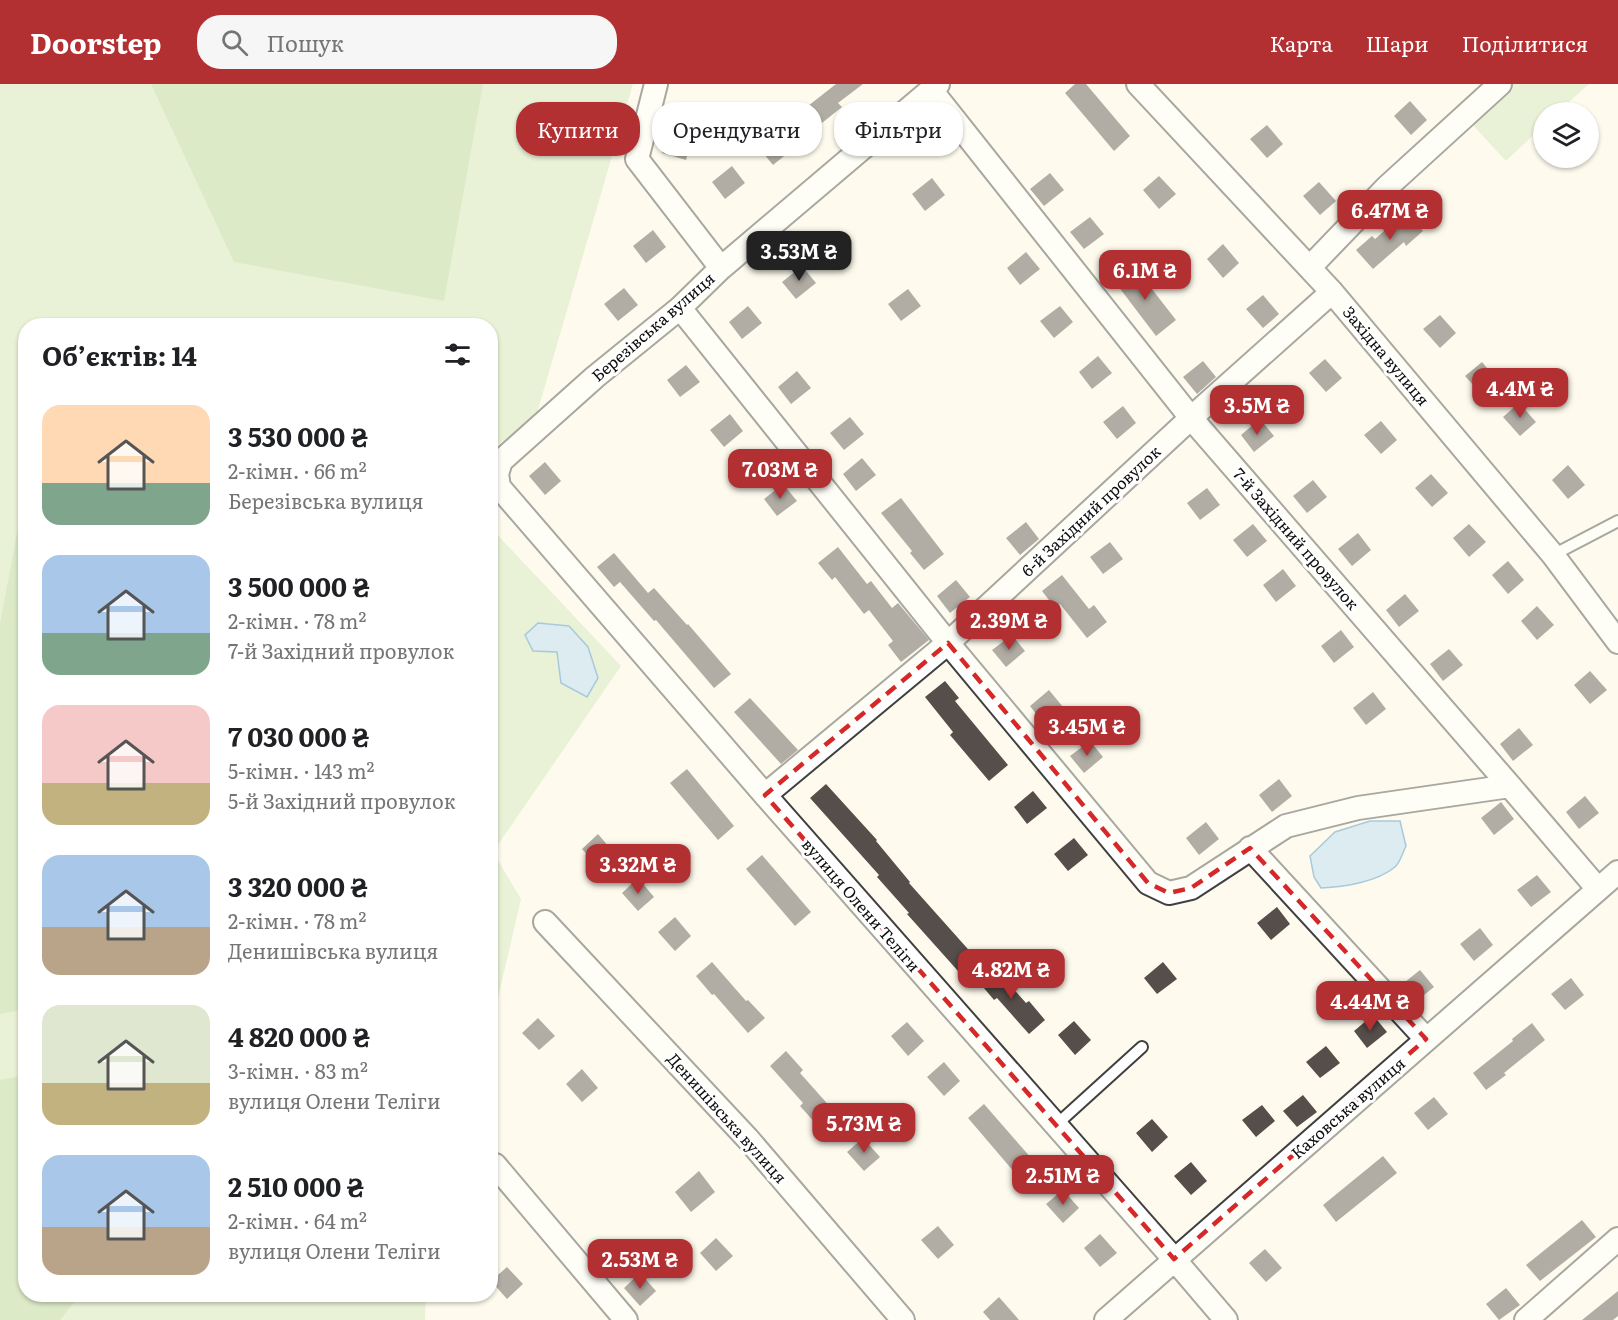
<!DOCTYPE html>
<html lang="uk">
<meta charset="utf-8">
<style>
:root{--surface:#fff;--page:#f6f6f6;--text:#202124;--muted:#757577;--accent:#b22f32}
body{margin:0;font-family:Literata,serif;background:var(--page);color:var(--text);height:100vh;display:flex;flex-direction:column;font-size:22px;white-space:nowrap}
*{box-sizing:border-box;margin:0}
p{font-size:20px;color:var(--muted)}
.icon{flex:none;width:33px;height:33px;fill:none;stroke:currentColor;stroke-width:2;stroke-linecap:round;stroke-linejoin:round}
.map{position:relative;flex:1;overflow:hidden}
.panel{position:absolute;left:18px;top:234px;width:480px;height:984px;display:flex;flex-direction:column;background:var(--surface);border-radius:24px;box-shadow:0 2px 4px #0004}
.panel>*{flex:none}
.hud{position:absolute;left:516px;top:18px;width:570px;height:54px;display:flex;gap:12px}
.fabs{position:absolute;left:1533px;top:18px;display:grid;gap:12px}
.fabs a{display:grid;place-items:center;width:66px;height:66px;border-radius:50%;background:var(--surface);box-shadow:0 2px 4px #0004;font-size:30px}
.price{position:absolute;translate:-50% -51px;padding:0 14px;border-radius:12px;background:var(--accent);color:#fff;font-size:20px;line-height:39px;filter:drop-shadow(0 2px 3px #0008)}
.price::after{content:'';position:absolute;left:50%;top:36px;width:18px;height:14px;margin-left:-9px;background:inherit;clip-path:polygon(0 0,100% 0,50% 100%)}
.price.on{background:#222;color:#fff}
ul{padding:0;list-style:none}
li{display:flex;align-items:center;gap:18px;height:150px;padding:0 24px}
li span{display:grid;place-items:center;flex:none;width:168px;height:120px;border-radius:18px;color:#555}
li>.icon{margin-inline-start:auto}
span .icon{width:72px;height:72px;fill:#fffc;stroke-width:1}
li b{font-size:26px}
h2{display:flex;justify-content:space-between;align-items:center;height:72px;padding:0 24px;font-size:26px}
.pill{padding:0 21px;border-radius:24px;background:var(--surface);box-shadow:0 2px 4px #0004;font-size:21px;line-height:54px}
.pill.on{background:var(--accent);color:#fff}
header{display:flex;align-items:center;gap:36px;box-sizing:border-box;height:84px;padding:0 30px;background:var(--accent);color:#fff}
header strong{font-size:28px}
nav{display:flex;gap:33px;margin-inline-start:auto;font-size:21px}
.search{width:420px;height:54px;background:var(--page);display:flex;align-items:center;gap:15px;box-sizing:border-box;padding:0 21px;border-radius:24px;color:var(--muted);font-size:22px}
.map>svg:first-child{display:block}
.green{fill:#d0e6ba}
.forest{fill:#b4d59a}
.water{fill:#b6daf1;stroke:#428dc3;stroke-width:1.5}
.building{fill:#554e4a}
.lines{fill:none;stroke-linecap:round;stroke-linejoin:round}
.lane-casing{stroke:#404040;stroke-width:14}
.street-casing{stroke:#404040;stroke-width:26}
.lane{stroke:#fff;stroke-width:10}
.street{stroke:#fff;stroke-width:22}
.marked{fill:none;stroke:#d62828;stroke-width:4.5;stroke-dasharray:12 8;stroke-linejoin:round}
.labels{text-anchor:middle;stroke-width:6;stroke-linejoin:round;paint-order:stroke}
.street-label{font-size:16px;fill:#0d0d0d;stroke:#fff}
</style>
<header>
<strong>Doorstep</strong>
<div class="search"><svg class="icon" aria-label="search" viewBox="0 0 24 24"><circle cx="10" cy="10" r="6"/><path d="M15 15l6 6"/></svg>Пошук</div>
<nav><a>Карта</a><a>Шари</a><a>Поділитися</a></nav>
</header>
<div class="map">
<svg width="1618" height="1236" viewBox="0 0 1618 1236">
<rect width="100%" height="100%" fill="#fefbee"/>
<path class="green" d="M 0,0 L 633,0 L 535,336 L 491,365 L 490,242 L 26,242 L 26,1210 L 426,1211 L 425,1236 L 0,1236 Z
M 1512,0 L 1589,0 L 1558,28 L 1544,28 L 1543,42 L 1506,77 L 1471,39 Z
M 491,444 L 621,582 L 493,768 L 521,815 L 491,944 Z"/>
<path class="forest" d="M 151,0 L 483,0 L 444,217 L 234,178 Z
M 25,408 L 26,925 L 0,930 L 0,539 Z
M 25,991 L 26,1210 L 80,1211 L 60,1236 L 0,1236 L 0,996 Z"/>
<path class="water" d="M 538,539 L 569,542 L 588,563 L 598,594 L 587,613 L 561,599 L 557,568 L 533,567 L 525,551 Z
M 1370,737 L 1400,737 L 1406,762 C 1403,768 1400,779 1395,783 C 1377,798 1344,803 1321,804 L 1314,793 L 1310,772 L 1335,748 Z"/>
<path class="building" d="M 836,0 L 863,0 L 838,19 L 842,23 L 822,39 L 808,22 Z
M 1075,0 L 1086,0 L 1130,52 L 1114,67 L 1065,9 Z
M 1410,17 L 1427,36 L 1411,51 L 1394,32 Z
M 1267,41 L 1283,60 L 1267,74 L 1250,55 Z
M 668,48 L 692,55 L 686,76 L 662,69 Z
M 779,48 L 793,65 L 773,81 L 759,64 Z
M 732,82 L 745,99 L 725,115 L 712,98 Z
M 1050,89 L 1064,106 L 1044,122 L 1030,105 Z
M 1159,92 L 1176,110 L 1159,125 L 1143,106 Z
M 932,94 L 945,111 L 925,127 L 912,110 Z
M 1319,98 L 1336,117 L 1320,131 L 1303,112 Z
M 1406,128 L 1423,147 L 1406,162 L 1404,158 L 1373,185 L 1356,166 L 1372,152 L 1375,155 Z
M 1090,133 L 1104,150 L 1084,165 L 1070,148 Z
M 653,146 L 666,163 L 646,179 L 633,162 Z
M 1223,160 L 1239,179 L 1223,194 L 1207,175 Z
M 1026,168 L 1040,185 L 1020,201 L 1007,184 Z
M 802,182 L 816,199 L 796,215 L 782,198 Z
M 1134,182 L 1176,236 L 1156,252 L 1115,198 Z
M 624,204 L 638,221 L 618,237 L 604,220 Z
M 908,205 L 921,222 L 901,237 L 888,220 Z
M 1263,211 L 1279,230 L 1263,244 L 1246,225 Z
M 748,222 L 762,239 L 742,255 L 729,238 Z
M 1060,222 L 1073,238 L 1054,254 L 1040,237 Z
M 1440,231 L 1456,249 L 1440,264 L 1423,245 Z
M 1098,272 L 1112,289 L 1092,305 L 1079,288 Z
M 1325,275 L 1342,294 L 1326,308 L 1309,289 Z
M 1203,277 L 1216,293 L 1197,310 L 1183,293 Z
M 1482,278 L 1498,297 L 1482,311 L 1465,292 Z
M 686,281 L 700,298 L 680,313 L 667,296 Z
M 797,287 L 811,304 L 791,320 L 778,303 Z
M 1519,319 L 1536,338 L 1520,352 L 1503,333 Z
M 1123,322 L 1136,339 L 1117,355 L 1103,338 Z
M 730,330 L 743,347 L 724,363 L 710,346 Z
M 850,333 L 864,350 L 844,366 L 830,349 Z
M 1260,335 L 1274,352 L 1254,368 L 1241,351 Z
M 1381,337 L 1397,356 L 1381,370 L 1364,351 Z
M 862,374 L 876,391 L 856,407 L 843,390 Z
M 545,378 L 561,397 L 545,411 L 529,392 Z
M 1568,381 L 1585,401 L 1568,415 L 1552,396 Z
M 1431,390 L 1448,409 L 1432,423 L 1415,404 Z
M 1313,396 L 1327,413 L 1307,429 L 1293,412 Z
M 783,400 L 797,417 L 777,432 L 764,415 Z
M 1207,404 L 1220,421 L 1200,436 L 1187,419 Z
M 901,414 L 944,470 L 924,486 L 910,469 L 912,467 L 881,429 Z
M 1026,438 L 1039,455 L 1020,471 L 1006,454 Z
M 1253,440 L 1267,457 L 1247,473 L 1233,456 Z
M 1469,440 L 1486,458 L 1469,473 L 1453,454 Z
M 1358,449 L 1371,466 L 1352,482 L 1338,465 Z
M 1110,458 L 1123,475 L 1103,490 L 1090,473 Z
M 838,463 L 867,500 L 871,497 L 892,524 L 898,519 L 929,556 L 901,578 L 888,561 L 893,557 L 869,526 L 864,530 L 835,493 L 832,496 L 818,479 Z
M 614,469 L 648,509 L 654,504 L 687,541 L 688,540 L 731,590 L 714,604 L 656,536 L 654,537 L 620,498 L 614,503 L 597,483 Z
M 1508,477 L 1524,496 L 1508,510 L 1492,491 Z
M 1283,485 L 1296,502 L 1276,518 L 1263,501 Z
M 1062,491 L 1089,525 L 1094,521 L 1107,538 L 1087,554 L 1060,520 L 1055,524 L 1042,507 Z
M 956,496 L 970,513 L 950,529 L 937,512 Z
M 1405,510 L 1419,527 L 1399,543 L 1386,526 Z
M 1537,522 L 1554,541 L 1537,556 L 1521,537 Z
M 1341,546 L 1354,563 L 1334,579 L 1321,562 Z
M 1012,551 L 1025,567 L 1006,583 L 992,566 Z
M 1449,565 L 1463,581 L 1443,597 L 1430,580 Z
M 1590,587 L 1607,606 L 1590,620 L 1574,601 Z
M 945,597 L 959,614 L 955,617 L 1008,681 L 989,697 L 950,651 L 953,648 L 925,613 Z
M 1049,606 L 1063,623 L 1043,639 L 1030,622 Z
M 1373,608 L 1386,625 L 1366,641 L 1353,624 Z
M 750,614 L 798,666 L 781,680 L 734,628 Z
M 1519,644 L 1533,661 L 1513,677 L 1500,660 Z
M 1090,657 L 1103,673 L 1084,689 L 1070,672 Z
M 687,685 L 734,742 L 718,756 L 670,699 Z
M 1279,695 L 1292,712 L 1272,728 L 1259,711 Z
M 826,700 L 877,756 L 876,757 L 910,798 L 909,799 L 975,873 L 958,887 L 907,830 L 909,829 L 877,793 L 879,791 L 810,714 Z
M 1033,707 L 1047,724 L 1027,740 L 1014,723 Z
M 1585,712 L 1599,729 L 1579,745 L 1566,728 Z
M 1501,718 L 1514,735 L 1494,751 L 1481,734 Z
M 1206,738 L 1219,755 L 1199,771 L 1186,754 Z
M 598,750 L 615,770 L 599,784 L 582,765 Z
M 1074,754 L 1088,771 L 1068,787 L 1054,770 Z
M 762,771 L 811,828 L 795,842 L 746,785 Z
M 1537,791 L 1551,808 L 1531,823 L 1517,806 Z
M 638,794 L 654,813 L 638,827 L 622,809 Z
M 1277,823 L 1290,840 L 1271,856 L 1257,839 Z
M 675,833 L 691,852 L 675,867 L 658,848 Z
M 1480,844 L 1493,861 L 1474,877 L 1460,860 Z
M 712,878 L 746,917 L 748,916 L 765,934 L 748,949 L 714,910 L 712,911 L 696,892 Z
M 1163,878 L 1177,895 L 1157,910 L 1144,894 Z
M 994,883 L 1026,919 L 1029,917 L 1045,936 L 1029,950 L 997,914 L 994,916 L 978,897 Z
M 1420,886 L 1434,903 L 1414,919 L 1400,902 Z
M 1571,894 L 1584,911 L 1565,926 L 1551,910 Z
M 1373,931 L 1387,948 L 1367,964 L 1354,947 Z
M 538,934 L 555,952 L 539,966 L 522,949 Z
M 1074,937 L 1091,956 L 1075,971 L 1058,951 Z
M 907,938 L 924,957 L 908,972 L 891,952 Z
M 1532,939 L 1545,956 L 1504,989 L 1506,991 L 1486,1006 L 1473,989 L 1513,957 L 1512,955 Z
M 1326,962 L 1340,979 L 1320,994 L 1306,978 Z
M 786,967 L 803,986 L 800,989 L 833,1026 L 817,1041 L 800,1022 L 803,1019 L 770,982 Z
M 944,978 L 960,997 L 944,1012 L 927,993 Z
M 582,985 L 598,1004 L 582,1018 L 566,1000 Z
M 1303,1011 L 1317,1028 L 1297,1043 L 1283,1027 Z
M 1434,1013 L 1448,1030 L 1428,1046 L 1414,1029 Z
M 984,1020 L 1032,1075 L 1015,1089 L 968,1034 Z
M 1262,1021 L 1275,1037 L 1256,1053 L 1242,1036 Z
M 1152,1035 L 1168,1053 L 1152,1068 L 1136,1049 Z
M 863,1054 L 880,1073 L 864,1087 L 847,1068 Z
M 1383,1072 L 1397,1089 L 1336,1138 L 1323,1121 Z
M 1191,1078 L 1207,1097 L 1191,1111 L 1174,1092 Z
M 699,1087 L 715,1108 L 691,1128 L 675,1108 Z
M 1063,1106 L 1079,1124 L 1063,1139 L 1046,1120 Z
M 1582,1136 L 1596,1153 L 1540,1197 L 1526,1181 Z
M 938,1142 L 954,1161 L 938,1175 L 921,1156 Z
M 1100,1150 L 1117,1169 L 1100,1183 L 1084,1164 Z
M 716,1154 L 733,1172 L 716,1187 L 700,1169 Z
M 1265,1165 L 1282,1184 L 1266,1198 L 1249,1179 Z
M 507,1183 L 523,1200 L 507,1215 L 491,1197 Z
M 640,1189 L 656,1207 L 640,1222 L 624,1204 Z
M 1506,1204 L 1520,1221 L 1499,1236 L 1486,1220 Z
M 1618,1207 L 1618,1232 L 1613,1236 L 1582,1236 Z
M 999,1213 L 1019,1236 L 990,1236 L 983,1228 Z"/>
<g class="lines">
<g class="lane-casing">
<path id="lane" d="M 1553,471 L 1618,437
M 1056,1041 L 1142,963"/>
</g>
<g class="street-casing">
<path id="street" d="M 656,0 L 637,75 L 721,184
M 938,0 L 721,184 L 680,224 L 595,293 L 501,377 L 497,390 L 499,403 L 765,711 L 1174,1175 L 1226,1236
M 1138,0 L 1332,208 L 1553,471 L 1618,558
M 931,6 L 1191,334 L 1510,702
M 1310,183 L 1387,103 L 1500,0
M 680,224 L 948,559 L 1148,799 L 1169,809 L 1191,804 L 1286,742 L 1358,724 L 1510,702 L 1598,805
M 765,711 L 948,559 L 1191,334 L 1332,208
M 1250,764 L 1426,955
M 545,838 L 748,1055 L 903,1236
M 495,1081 L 626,1236
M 1106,1236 L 1618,788
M 1526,1236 L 1618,1155"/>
</g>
<use href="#lane" class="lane"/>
<use href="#street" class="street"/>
</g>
<path d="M0 0H1618V1236H0ZM 948,559 L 1148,799 L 1169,809 L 1191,804 L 1250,764 L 1426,955 L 1174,1175 L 765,711 Z" fill="#fefbee" fill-opacity=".55" fill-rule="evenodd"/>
<path class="marked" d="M 948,559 L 1148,799 L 1169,809 L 1191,804 L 1250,764 L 1426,955 L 1174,1175 L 765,711 Z"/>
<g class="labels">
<g class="street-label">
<text transform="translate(653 243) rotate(-41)" y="6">Березівська вулиця</text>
<text transform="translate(1386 272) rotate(50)" y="6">Західна вулиця</text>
<text transform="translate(1091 427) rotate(-43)" y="6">6-й Західний провулок</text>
<text transform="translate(1296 455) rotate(49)" y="6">7-й Західний провулок</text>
<text transform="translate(861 821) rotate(49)" y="6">вулиця Олени Теліги</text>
<text transform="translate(1348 1024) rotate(-41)" y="6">Каховська вулиця</text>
<text transform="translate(727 1034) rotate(48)" y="6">Денишівська вулиця</text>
</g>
</g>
</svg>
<div class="fabs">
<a><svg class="icon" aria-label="layers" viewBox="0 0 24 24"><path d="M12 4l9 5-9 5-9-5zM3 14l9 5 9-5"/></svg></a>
</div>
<b class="price" style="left:1390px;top:157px">6.47M ₴</b>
<b class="price on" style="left:799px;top:198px">3.53M ₴</b>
<b class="price" style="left:1145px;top:217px">6.1M ₴</b>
<b class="price" style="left:1520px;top:335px">4.4M ₴</b>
<b class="price" style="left:1257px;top:352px">3.5M ₴</b>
<b class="price" style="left:780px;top:416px">7.03M ₴</b>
<b class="price" style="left:1009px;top:567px">2.39M ₴</b>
<b class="price" style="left:1087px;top:673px">3.45M ₴</b>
<b class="price" style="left:638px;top:811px">3.32M ₴</b>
<b class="price" style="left:1011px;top:916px">4.82M ₴</b>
<b class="price" style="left:1370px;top:948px">4.44M ₴</b>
<b class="price" style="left:864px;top:1070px">5.73M ₴</b>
<b class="price" style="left:1063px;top:1122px">2.51M ₴</b>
<b class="price" style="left:640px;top:1206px">2.53M ₴</b>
<div class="hud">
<a class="pill on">Купити</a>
<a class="pill">Орендувати</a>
<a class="pill">Фільтри</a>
</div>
<section class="panel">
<h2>Об’єктів: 14<svg class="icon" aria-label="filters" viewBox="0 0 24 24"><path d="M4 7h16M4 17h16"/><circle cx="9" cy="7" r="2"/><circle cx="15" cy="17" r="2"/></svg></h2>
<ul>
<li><span style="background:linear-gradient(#ffd9b3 65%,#7fa58c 0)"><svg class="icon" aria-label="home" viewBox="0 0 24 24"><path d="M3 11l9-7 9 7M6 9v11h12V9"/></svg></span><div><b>3 530 000 ₴</b><p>2-кімн. · 66 m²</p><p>Березівська вулиця</p></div></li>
<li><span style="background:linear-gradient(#a9c7e8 65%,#7fa58c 0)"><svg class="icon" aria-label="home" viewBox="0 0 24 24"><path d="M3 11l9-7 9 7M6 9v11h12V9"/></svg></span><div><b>3 500 000 ₴</b><p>2-кімн. · 78 m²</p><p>7-й Західний провулок</p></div></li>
<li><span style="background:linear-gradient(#f6c9c9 65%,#c2b280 0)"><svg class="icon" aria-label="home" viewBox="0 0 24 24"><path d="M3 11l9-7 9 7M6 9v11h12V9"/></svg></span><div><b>7 030 000 ₴</b><p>5-кімн. · 143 m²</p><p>5-й Західний провулок</p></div></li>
<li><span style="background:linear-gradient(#a9c7e8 60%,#b9a48a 0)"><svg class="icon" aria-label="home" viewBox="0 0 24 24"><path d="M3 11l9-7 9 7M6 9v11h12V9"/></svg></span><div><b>3 320 000 ₴</b><p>2-кімн. · 78 m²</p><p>Денишівська вулиця</p></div></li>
<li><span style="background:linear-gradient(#dfe7d0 65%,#c2b280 0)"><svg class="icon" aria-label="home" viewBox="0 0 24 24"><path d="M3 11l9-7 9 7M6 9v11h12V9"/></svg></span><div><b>4 820 000 ₴</b><p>3-кімн. · 83 m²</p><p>вулиця Олени Теліги</p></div></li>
<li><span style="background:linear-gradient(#a9c7e8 60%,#b9a48a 0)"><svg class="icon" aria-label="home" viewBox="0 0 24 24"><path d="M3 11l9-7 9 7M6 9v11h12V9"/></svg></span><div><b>2 510 000 ₴</b><p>2-кімн. · 64 m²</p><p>вулиця Олени Теліги</p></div></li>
</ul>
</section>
</div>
